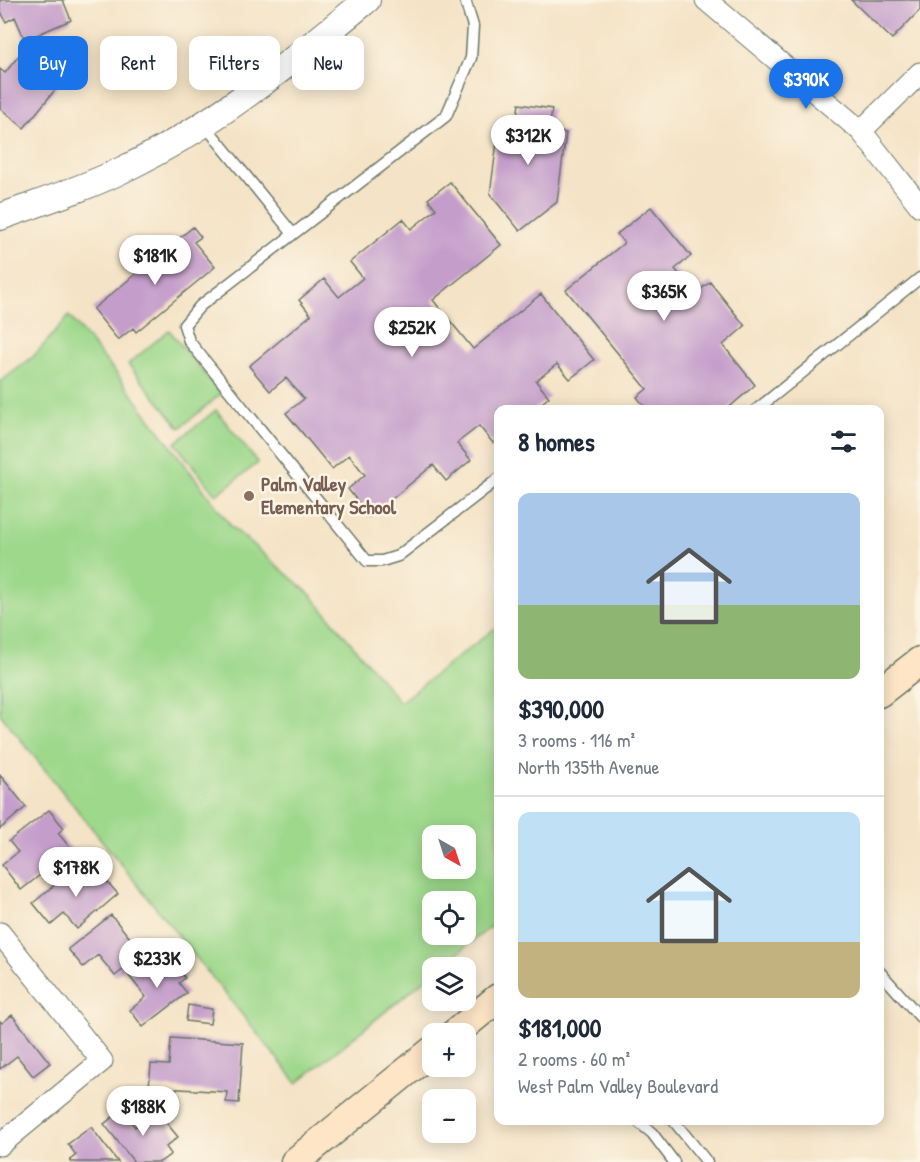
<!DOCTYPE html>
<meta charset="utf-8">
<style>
:root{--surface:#fff;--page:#f6f6f7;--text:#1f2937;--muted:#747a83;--line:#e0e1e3;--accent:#1a73e8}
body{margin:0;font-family:"Patrick Hand",sans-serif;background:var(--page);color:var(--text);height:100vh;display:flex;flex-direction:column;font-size:22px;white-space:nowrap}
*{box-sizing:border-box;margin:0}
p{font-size:20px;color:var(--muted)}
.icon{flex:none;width:33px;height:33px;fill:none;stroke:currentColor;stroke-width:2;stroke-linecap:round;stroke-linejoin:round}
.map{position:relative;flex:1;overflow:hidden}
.sheet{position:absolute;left:494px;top:405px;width:390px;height:720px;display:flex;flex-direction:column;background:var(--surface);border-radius:12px;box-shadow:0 3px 15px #0003}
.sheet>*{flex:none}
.top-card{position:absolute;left:18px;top:36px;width:386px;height:54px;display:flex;gap:12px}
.needle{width:39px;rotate:141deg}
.fabs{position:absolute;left:422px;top:825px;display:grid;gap:12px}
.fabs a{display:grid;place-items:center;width:54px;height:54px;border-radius:12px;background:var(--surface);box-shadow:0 3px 15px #0003;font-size:30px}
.price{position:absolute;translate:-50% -51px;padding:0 14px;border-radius:21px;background:#fff;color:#222;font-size:20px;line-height:39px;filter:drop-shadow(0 2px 3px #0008)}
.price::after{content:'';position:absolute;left:50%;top:36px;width:18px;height:14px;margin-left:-9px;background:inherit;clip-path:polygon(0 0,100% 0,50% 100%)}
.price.selected{background:var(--accent);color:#fff}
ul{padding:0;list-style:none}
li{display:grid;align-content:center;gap:12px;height:318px;padding:0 24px}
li+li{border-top:2px solid var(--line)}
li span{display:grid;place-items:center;height:186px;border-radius:12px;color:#555}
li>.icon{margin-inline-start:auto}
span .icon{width:108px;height:108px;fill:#fffc;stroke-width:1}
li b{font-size:26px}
h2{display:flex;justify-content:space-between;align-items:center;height:72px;padding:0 24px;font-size:26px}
.chip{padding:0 21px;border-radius:12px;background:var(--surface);box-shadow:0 3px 15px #0003;font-size:21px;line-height:54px}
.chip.selected{background:var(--accent);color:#fff}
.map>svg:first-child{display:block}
.green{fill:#9dd88b;stroke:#5e8a60;stroke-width:1.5;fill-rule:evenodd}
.building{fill:#c49dcb}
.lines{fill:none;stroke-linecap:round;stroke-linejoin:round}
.service-casing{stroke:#6a7767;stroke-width:13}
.minor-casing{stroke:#6a7767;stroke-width:23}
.tertiary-casing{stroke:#6a7767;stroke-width:28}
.secondary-casing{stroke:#6a7767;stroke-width:31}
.service{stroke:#fff;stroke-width:10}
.minor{stroke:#fff;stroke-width:21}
.tertiary{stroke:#fff;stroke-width:26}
.secondary{stroke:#fde5c5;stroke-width:28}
.education-dot{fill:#8d6e63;stroke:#fcf5e5;stroke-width:2}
.labels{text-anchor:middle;stroke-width:5;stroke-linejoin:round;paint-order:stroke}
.education-label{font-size:20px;font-weight:bold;fill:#785e54;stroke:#fcf5e5;text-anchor:start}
</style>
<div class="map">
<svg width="920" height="1162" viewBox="0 0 920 1162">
<rect width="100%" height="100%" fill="#fcf5e5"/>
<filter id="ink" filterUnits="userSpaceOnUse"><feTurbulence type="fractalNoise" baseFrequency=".0167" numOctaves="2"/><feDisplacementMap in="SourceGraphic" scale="12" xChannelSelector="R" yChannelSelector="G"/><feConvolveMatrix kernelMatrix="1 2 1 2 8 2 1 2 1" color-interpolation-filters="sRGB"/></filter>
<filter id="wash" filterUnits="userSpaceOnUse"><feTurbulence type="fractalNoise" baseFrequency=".008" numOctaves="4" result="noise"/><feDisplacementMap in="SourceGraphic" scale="24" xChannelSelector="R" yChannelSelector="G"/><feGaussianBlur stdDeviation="1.35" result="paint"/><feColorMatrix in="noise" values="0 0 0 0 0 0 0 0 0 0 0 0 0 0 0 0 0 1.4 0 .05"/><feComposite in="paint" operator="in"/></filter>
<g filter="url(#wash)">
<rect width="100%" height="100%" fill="#f4e3c6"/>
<path class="green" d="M 69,316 L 116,373 L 231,526 L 311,595 L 400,702 L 498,626 L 498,921 L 440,967 L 432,968 L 432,974 L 297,1083 L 0,714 L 0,382 L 34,356 ZM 432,836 L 465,836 L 465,868 L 432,868 ZM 432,902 L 465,902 L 465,934 L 432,934 Z
M 169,330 L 221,394 L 180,428 L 128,364 Z
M 216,410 L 258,463 L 216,495 L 175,443 Z"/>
<g id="blocks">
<path class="building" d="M 0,0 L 63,0 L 71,20 L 25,40 L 15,17 L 6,22 L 0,9 Z
M 851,0 L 920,0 L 920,10 L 892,39 Z
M 20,54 L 59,85 L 24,128 L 0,108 L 0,69 L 5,73 Z
M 519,104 L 552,109 L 549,131 L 566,133 L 557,202 L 520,231 L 490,194 L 499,127 L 515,129 Z
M 450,182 L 501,245 L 433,300 L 473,349 L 541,294 L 594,360 L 570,379 L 557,364 L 536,381 L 549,397 L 534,410 L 498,410 L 498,439 L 493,443 L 479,426 L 457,443 L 471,460 L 446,481 L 433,465 L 370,517 L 348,489 L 365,475 L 349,455 L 332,469 L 286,413 L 304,399 L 286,378 L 270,391 L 249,366 L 311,315 L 299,300 L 324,279 L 339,297 L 363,278 L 350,262 L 403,219 L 411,229 L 436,209 L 428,199 Z
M 651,207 L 691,256 L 675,269 L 695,294 L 710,282 L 745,326 L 723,345 L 755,385 L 726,410 L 647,410 L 637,397 L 647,389 L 566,290 L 624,243 L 617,234 Z
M 193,227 L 201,237 L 194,242 L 215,267 L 136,332 L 133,328 L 118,340 L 93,309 Z
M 0,775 L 26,807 L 0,829 Z
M 49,810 L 64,828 L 58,833 L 72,850 L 21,890 L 2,865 L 18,852 L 9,841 Z
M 81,863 L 97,882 L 103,877 L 118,894 L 77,929 L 64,914 L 51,925 L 33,903 Z
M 111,915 L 143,954 L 115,976 L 98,955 L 83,967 L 68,949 Z
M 156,955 L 166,966 L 172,961 L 185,978 L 179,983 L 187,993 L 143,1027 L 130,1010 L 146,997 L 129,976 Z
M 188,1005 L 212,1009 L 210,1024 L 186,1021 Z
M 12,1015 L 50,1063 L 33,1076 L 17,1056 L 0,1069 L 0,1021 L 2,1023 Z
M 171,1038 L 243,1043 L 239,1103 L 226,1102 L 227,1092 L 149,1087 L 151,1064 L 169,1065 Z
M 122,1110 L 135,1127 L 156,1110 L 178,1137 L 166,1147 L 171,1154 L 160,1162 L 134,1162 L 104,1124 Z
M 91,1127 L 118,1162 L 71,1162 L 70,1160 L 76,1155 L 68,1144 Z"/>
</g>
</g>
<g filter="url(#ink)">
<use href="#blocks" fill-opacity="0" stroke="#6a7767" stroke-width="1.5"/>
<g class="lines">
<g class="service-casing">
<path id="service" d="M 465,0 L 473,26 L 471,58 L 446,116 L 200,306 L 184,325 L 189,341 L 367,561 L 382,561 L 398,556 L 498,479
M 204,124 L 293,234
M 756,410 L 920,278
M 879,971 L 920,1017
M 636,1120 L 652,1133 L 674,1162
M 673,1120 L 707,1162"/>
</g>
<g class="minor-casing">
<path id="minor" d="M 706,0 L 861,131 L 920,206
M 861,131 L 920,73
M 0,933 L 102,1061 L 0,1145"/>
</g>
<g class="tertiary-casing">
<path id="tertiary" d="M 0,217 C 41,202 84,189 124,169 C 214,126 290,63 367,0"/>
</g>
<g class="secondary-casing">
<path id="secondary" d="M 879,693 L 920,661
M 454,1034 L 498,998
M 295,1162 L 432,1051"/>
</g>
<use href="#service" class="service"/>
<use href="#minor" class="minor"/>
<use href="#tertiary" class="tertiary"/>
<use href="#secondary" class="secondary"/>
</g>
</g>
<circle class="education-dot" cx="249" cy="496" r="6"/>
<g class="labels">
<g class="education-label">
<text x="261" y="491">Palm Valley<tspan x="261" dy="23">Elementary School</tspan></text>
</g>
</g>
</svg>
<div class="fabs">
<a><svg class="needle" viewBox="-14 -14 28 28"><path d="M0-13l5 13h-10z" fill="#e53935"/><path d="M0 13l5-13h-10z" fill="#747a83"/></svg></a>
<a><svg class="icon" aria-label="locate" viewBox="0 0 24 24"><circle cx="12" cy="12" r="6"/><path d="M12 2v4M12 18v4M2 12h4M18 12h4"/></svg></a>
<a><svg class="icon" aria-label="layers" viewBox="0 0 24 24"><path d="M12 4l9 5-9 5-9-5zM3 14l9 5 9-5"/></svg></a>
<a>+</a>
<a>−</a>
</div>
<b class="price selected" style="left:806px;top:110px">$390K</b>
<b class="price" style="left:528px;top:166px">$312K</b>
<b class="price" style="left:155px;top:286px">$181K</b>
<b class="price" style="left:664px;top:322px">$365K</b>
<b class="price" style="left:412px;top:358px">$252K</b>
<b class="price" style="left:76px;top:898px">$178K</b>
<b class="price" style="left:157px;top:989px">$233K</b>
<b class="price" style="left:143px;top:1137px">$188K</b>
<div class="top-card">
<a class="chip selected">Buy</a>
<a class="chip">Rent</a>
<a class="chip">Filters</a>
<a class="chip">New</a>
</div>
<section class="sheet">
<h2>8 homes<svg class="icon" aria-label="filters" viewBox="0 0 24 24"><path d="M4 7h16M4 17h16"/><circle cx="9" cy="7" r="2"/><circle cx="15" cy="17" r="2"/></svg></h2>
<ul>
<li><span style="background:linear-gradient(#a9c7e8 60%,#8fb573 0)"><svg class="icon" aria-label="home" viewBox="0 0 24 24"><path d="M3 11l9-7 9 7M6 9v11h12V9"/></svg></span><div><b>$390,000</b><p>3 rooms · 116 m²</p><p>North 135th Avenue</p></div></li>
<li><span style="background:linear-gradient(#bfe0f5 70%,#c2b280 0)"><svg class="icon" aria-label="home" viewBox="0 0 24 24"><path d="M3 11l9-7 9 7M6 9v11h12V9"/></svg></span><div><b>$181,000</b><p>2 rooms · 60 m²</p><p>West Palm Valley Boulevard</p></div></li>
</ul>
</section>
</div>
